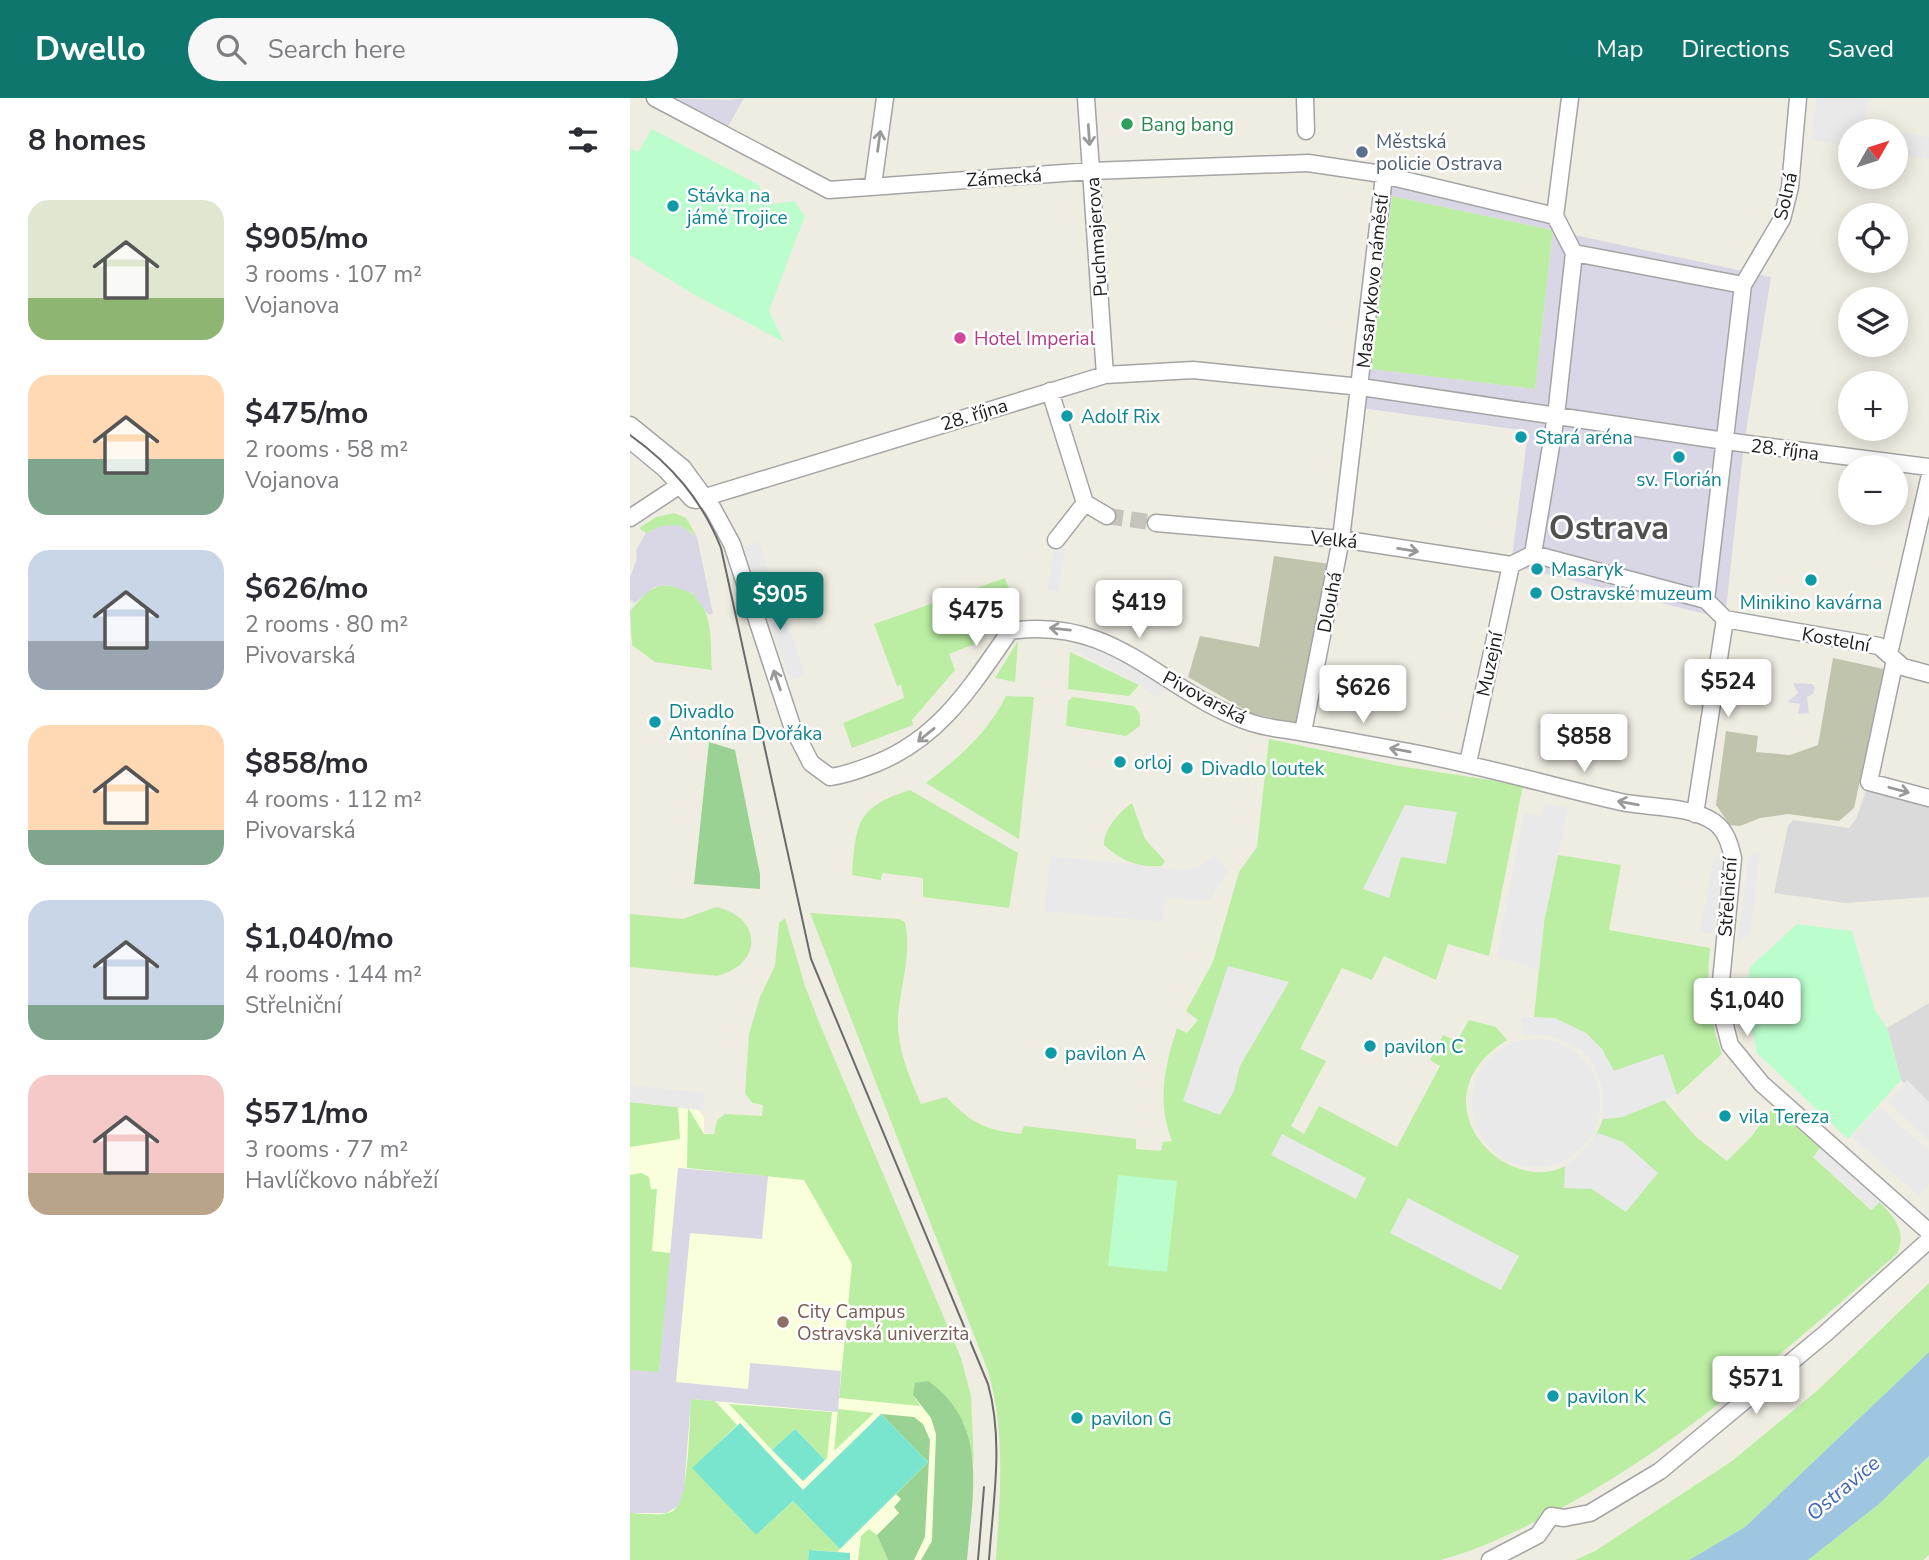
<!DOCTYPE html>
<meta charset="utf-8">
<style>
:root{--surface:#fff;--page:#f7f7f7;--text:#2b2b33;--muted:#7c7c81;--accent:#0f766e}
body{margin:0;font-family:"Nunito Sans",sans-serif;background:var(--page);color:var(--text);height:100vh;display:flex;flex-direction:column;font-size:26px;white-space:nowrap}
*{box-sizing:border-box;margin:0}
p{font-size:23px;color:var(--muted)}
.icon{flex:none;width:38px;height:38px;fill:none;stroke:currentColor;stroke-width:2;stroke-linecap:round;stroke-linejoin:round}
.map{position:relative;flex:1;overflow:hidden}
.panel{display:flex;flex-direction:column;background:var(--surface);width:630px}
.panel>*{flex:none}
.needle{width:46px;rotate:51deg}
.fabs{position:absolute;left:1208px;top:21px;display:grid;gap:14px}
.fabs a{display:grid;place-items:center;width:70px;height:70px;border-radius:50%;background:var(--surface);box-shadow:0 4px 18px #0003;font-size:35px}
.price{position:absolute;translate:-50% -60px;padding:0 16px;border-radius:7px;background:#fff;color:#222;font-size:23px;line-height:46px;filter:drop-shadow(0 2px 4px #0008)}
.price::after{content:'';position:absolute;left:50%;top:42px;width:21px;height:16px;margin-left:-10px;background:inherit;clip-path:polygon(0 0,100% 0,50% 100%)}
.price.on{background:var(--accent);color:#fff}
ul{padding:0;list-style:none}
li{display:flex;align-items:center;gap:21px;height:175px;padding:0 28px}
li span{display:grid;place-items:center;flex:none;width:196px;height:140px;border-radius:21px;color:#555}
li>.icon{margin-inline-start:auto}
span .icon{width:84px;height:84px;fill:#fffc;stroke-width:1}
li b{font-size:30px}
h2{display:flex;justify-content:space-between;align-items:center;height:84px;padding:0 28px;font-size:30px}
header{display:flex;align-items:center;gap:42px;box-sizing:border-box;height:98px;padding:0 35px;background:var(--accent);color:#fff}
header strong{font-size:33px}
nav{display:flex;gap:38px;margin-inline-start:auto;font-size:24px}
.search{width:490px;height:63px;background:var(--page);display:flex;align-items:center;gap:18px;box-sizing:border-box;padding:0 24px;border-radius:38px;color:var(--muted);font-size:26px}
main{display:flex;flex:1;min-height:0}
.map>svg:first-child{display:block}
.residential{fill:#dbdada}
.education{fill:#f9ffdb}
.construction{fill:#c0c4ad}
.grass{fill:#bbeea3}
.forest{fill:#9ad293}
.park{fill:#bbfdcc}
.pitch{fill:#79e5cf}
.parking{fill:#e9e9e9}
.plaza{fill:#d9d6e5;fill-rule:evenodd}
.water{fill:#9fc6e1}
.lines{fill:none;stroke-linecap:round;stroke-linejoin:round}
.street-tunnel{stroke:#c5c3bb;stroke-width:16;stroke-dasharray:16 8;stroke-linecap:butt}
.street-casing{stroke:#a4a4a4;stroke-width:19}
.street{stroke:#fff;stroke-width:16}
.tram{stroke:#6b6b6b;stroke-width:2}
.oneway{stroke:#999}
.leisure-dot{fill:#2e9e5b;stroke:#fff;stroke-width:2.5}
.service-dot{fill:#5c6f8a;stroke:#fff;stroke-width:2.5}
.culture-dot{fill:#0f9aa8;stroke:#fff;stroke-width:2.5}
.hotel-dot{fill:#d1479c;stroke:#fff;stroke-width:2.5}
.education-dot{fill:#8d6e63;stroke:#fff;stroke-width:2.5}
.labels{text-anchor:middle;stroke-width:5;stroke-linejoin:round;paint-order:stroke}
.leisure-label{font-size:19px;fill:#27864d;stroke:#fff;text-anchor:start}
.service-label{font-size:19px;fill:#4e5e75;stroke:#fff;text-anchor:start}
.street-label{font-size:19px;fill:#1d1d1d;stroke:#fff}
.culture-label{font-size:19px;fill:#0d838f;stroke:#fff;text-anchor:start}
.hotel-label{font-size:19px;fill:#b23c85;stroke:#fff;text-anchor:start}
.education-label{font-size:19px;fill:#785e54;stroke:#fff;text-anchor:start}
.water-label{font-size:21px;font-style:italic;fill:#4267b4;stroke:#fff}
.town-label{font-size:33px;font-weight:bold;fill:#505050;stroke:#fff}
</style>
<header>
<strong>Dwello</strong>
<div class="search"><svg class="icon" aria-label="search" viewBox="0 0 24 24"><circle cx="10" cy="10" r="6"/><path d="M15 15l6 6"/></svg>Search here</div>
<nav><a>Map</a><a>Directions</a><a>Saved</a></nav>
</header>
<main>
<section class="panel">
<h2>8 homes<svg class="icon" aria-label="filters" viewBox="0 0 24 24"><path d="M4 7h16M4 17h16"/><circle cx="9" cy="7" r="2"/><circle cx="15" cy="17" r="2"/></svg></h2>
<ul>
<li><span style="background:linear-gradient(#dfe7d0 70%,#8fb573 0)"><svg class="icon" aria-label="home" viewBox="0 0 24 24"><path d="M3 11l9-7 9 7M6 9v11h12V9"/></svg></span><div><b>$905/mo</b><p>3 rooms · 107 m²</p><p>Vojanova</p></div></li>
<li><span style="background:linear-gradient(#ffd9b3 60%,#7fa58c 0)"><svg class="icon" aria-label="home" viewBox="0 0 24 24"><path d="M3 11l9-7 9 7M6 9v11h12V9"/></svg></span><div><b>$475/mo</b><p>2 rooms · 58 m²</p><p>Vojanova</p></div></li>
<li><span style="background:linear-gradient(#c9d6e8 65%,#9aa5b1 0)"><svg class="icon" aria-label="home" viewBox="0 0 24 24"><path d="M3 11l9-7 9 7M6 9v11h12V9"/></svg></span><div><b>$626/mo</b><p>2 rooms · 80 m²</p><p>Pivovarská</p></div></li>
<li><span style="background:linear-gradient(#ffd9b3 75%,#7fa58c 0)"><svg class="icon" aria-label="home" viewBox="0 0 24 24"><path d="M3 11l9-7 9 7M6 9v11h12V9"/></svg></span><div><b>$858/mo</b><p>4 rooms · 112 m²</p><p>Pivovarská</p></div></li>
<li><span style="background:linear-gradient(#c9d6e8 75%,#7fa58c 0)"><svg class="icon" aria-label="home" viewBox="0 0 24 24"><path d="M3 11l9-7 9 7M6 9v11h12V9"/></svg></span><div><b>$1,040/mo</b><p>4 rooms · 144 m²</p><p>Střelniční</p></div></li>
<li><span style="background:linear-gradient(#f6c9c9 70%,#b9a48a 0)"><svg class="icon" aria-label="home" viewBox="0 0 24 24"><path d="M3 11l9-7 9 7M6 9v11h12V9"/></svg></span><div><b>$571/mo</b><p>3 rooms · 77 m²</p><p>Havlíčkovo nábřeží</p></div></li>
</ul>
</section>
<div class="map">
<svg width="1299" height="1462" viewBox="0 0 1299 1462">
<rect width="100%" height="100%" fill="#efede2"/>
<path class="residential" d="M 1239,684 L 1299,700 L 1299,799 L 1215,805 L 1144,795 L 1158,728 L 1163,722 L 1219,730 L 1226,721 Z
M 1299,905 L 1299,1011 L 1271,982 L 1257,930 Z"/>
<path class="education" d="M 116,979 L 300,1202 L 315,1462 L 0,1462 L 0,1004 L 68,1012 L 74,1019 L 74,1035 L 84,1036 L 87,1022 L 95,1016 L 132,1018 L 133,1007 L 122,1005 L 115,995 Z"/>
<path class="construction" d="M 644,458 L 700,466 L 669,625 L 622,616 L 558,579 L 570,538 L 629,549 Z
M 1203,560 L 1254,571 L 1224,710 L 1209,723 L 1158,716 L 1130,720 L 1110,728 L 1100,727 L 1086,707 L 1096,633 L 1128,638 L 1126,654 L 1160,657 L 1188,647 Z"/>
<path class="grass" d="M 762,98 L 923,132 L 905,291 L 741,271 Z
M 44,415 L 56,420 L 67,439 C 50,423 36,426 16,435 L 9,430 L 26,419 Z
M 375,480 L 379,491 L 352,526 L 354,533 L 350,544 L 319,556 L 325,572 L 282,622 L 283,627 L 222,650 L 213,625 L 274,600 L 271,587 L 267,588 L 244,526 Z
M 31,487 C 85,489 80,531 82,572 L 25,564 L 2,547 L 0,513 L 18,493 Z
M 388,543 L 385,584 L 365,580 Z
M 440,554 L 509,587 L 499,598 L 438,591 Z
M 376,598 L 404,599 L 389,741 L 296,685 C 328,660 358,635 376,598 Z
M 443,599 L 504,608 L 510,616 L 510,628 L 496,638 L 436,628 L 438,603 Z
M 639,641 L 769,668 L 893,687 L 859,858 L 818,846 L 806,882 L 754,858 L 742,882 L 712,870 L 670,951 L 696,963 L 661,1028 L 674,1036 L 689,1008 L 767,1049 L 810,968 L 800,962 L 813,937 L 827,943 L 839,922 L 866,929 L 877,942 C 760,1015 926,1149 973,1021 L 992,1019 L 1034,1002 L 1066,1039 L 1097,1063 L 1122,1038 L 1143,1009 L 1190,1050 L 1183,1059 L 1241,1112 L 1249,1104 C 1265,1119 1277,1134 1267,1156 C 1157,1250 1051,1348 922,1415 C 885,1434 851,1451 810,1462 L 366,1462 C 370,1397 376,1335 358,1273 L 180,815 L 269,821 L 275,824 C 282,854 271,887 268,917 C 266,948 279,978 291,1006 L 316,999 C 342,1025 354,1032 391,1036 L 394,1028 L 506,1041 L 506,1051 L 531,1053 L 533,1044 L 542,1043 C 527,1004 534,970 547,930 L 557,935 L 568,922 L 556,913 L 583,864 L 609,774 L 627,749 Z
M 280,692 L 388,755 L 379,810 L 293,799 L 293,780 L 252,775 L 251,782 L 222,777 C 226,724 227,709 280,692 Z
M 502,705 L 515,741 L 535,763 L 532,768 C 509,770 491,763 474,747 C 473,732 490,713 502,705 Z
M 928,757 L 991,767 L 979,832 L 1080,850 C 1076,892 1078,917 1092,956 L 1047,997 L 1033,956 L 984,973 C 965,939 944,922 904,919 L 914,824 Z
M 86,809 C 133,819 133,867 87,878 L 0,869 L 0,816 L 53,821 Z
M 155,820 L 175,888 L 191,929 L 331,1260 L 341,1298 L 344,1366 L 334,1325 L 283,1297 L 290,1308 L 209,1300 L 222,1166 L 174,1082 L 57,1070 L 58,1010 L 74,1036 L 84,1036 L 87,1022 L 95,1016 L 132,1018 L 133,1007 L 122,1005 L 115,995 L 119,936 L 130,899 L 145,868 L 149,825 Z
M 0,1004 L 48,1009 L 50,1041 L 0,1049 Z
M 11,1075 L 19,1079 L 21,1091 L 27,1091 L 22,1153 L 41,1155 L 29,1275 L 0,1272 L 0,1077 Z
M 1299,1185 L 1299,1254 L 1115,1429 L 1059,1462 L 945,1462 L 965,1453 L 1102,1363 L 1187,1293 Z
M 61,1301 L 85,1303 L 107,1327 L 63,1370 L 126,1437 L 163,1403 L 210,1451 L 208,1454 L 179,1452 L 178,1462 L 0,1462 L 0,1415 C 12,1415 33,1419 43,1413 C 60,1402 59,1322 61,1301 Z
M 99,1306 L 202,1314 L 197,1360 L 195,1362 L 165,1331 L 142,1352 Z
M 208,1311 L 244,1315 L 204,1353 Z
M 1299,1358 L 1299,1457 L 1293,1462 L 1178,1462 L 1249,1406 Z
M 239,1431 L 247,1437 L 258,1462 L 228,1462 L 231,1438 Z"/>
<path class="forest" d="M 79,644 L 105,652 L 130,776 L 130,791 L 64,786 Z
M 298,1283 C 360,1326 342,1397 337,1462 L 291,1462 L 302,1443 L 306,1336 L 301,1320 L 283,1297 L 285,1285 Z
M 251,1316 L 284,1319 L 293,1326 L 300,1342 L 295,1439 L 284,1462 L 258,1462 L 247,1437 L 269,1415 L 264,1409 L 271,1401 L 266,1396 L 298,1364 Z"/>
<path class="park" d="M 22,31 L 129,87 L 136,107 L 164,103 L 175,118 L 139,213 L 154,244 L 63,196 L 0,157 L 0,50 L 8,54 Z
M 1167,826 L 1222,833 L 1245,912 L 1257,930 L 1271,982 L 1218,1041 L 1127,955 L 1116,901 L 1120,869 Z
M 488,1077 L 547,1083 L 537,1174 L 478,1168 Z"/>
<path class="pitch" d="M 251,1316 L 298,1364 L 210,1451 L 163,1403 L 126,1437 L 62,1370 L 110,1325 L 173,1392 Z
M 165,1331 L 195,1362 L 173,1383 L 142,1352 Z
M 179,1452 L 220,1455 L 220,1462 L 178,1462 Z"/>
<path class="parking" d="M 1187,0 L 1238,0 L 1234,33 L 1220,33 L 1220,48 L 1181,42 Z
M 1257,32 L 1299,39 L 1299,61 L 1265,56 L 1265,33 Z
M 129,444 L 175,577 L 160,582 L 114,449 Z
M 425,445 L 436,447 L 428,494 L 417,492 Z
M 449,538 L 516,573 L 536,588 L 526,600 L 509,586 L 442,551 Z
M 915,705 L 938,710 L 914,824 L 909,872 L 867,858 L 894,715 L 912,718 Z
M 775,707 L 827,714 L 816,766 L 771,759 L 759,800 L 733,791 Z
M 1130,753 L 1120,835 L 1108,844 L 1119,757 Z
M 585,757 L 598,773 L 579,803 L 535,799 L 532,824 L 415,813 L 420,758 L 553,772 L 568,769 Z
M 1084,759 L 1093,759 L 1093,764 L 1083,836 L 1070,834 Z
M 598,868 L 659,884 L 610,968 L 604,993 L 590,1017 L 553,1003 Z
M 891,919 L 925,920 L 956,935 L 972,951 L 984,973 L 1033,956 L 1047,997 L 992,1019 L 973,1021 L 973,991 L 961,962 L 950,951 L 922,938 L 892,937 Z
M842 1005a64 64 0 1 1 128 0a64 64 0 1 1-128 0Z
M 1277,982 L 1299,1004 L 1299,1043 L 1259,1004 Z
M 0,987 L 74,995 L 73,1012 L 0,1004 Z
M 1249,1009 L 1299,1053 L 1299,1086 L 1289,1098 L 1222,1039 Z
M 968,1035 L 993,1044 L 1028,1075 L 996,1114 L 962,1091 L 934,1090 L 935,1067 L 948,1059 Z
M 652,1036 L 736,1080 L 726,1101 L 641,1057 Z
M 1197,1043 L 1256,1097 L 1242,1112 L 1183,1059 Z
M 778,1100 L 889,1158 L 871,1192 L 760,1135 Z"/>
<path class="plaza" d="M 26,0 L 98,2 L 114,0 L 93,37 Z
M 745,75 L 925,118 L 935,135 L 1141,179 L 1114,346 L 1095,521 L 881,467 L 898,333 L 717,308 ZM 762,98 L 923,132 L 905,291 L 741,271 Z
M 50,427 L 67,439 L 83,516 L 78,516 L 62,495 L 39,487 L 24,489 L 5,505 L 0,502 L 0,480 L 7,460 L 6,452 L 16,435 L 32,428 Z
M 1163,585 L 1182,586 L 1185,589 L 1183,596 L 1177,599 L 1179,615 L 1168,616 L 1170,606 L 1158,604 L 1168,595 Z
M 48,1070 L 138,1078 L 132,1141 L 60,1135 L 46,1284 L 118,1291 L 120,1265 L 211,1273 L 208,1314 L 61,1301 L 54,1392 L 48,1408 L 37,1415 L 0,1415 L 0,1272 L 29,1274 Z"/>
<path class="water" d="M 1299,1254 L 1299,1358 L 1249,1406 L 1178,1462 L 1059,1462 L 1115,1429 Z"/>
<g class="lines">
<path class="street-tunnel" d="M 477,418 L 526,425"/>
<g class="street-casing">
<path id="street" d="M 25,0 L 199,92 L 461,73 L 678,65 L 745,75 L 925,118
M 456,0 L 475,277
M 675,0 L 676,33
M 1168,0 L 1160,89 L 1152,121 L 1113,187 L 1076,502 L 1095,521 L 1249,548 L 1273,569 L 1299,576
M 243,87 L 255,0
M 944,155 L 1113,187
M 420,293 L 455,405
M 0,327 L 53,370 L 83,411 L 102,446 L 162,628 L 181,665 L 200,679 C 217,677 231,671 247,665 C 311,639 342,587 380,533 C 487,517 532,595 622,625 C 637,630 654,631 669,634 C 702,640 735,646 768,652 C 844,665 916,687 991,704 C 1019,710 1059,707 1084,724 C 1096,732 1100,747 1103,760 L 1089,904 L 1100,947 L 1132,986 L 1299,1134
M 0,342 L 35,371 L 62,401 L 66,402 L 475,277 L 563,272 L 731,289 L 1095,343 L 1299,369
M 455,405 L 477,418
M 0,420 L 56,383
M 526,425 L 711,441 L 881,467
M 426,442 L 455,405
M 903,456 L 926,318 L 944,155 L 925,118 L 940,0
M 881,467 L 903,456 L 1076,502
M 1259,556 L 1299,381
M 1265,562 L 1239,684 L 1299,700
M 673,634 L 711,441 L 754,78
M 838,665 L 881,467
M 1065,716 L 1095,521
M 860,1462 L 908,1437 L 921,1418 L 934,1420 L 960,1415 L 1030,1373 L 1196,1235 L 1299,1142"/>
</g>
<use href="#street" class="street"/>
<path class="tram" d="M 0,337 C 42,367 72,402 91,450 L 181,861 L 358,1286 C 374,1343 363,1404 359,1462
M 348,1462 L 354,1389"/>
</g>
<defs><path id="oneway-shaft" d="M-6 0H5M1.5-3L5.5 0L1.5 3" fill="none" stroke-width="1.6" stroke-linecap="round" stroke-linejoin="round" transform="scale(1.75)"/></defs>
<g class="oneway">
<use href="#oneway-shaft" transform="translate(459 37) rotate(86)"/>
<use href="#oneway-shaft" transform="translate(249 43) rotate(-82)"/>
<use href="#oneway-shaft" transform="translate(778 452) rotate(9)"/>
<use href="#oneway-shaft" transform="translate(430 531) rotate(-174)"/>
<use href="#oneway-shaft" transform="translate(147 582) rotate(-109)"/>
<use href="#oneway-shaft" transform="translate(296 637) rotate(141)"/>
<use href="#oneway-shaft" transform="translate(770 652) rotate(-170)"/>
<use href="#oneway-shaft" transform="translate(1269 692) rotate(15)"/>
<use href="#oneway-shaft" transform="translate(998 705) rotate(-170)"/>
</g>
<circle class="leisure-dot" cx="497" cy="26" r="7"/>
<circle class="service-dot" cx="732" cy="54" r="7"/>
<g class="culture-dot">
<circle cx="43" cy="108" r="7"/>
<circle cx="437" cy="318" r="7"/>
<circle cx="891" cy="339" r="7"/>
<circle cx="1049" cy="359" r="7"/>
<circle cx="907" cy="471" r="7"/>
<circle cx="1181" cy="482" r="7"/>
<circle cx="906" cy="495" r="7"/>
<circle cx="25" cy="624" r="7"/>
<circle cx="490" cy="664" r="7"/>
<circle cx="557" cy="670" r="7"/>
<circle cx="740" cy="948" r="7"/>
<circle cx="421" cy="955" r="7"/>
<circle cx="1095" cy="1018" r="7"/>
<circle cx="923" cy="1298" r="7"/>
<circle cx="447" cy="1320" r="7"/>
</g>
<circle class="hotel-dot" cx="330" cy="240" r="7"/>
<circle class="education-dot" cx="153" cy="1224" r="7"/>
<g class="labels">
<g class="leisure-label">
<text x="511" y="33">Bang bang</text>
</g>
<g class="service-label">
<text x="746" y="50">Městská<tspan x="746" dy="22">policie Ostrava</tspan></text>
</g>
<g class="street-label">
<text transform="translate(374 79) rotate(-4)" y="7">Zámecká</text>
<text transform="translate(1155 98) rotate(-77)" y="7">Solná</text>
<text transform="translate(466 139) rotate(-94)" y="7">Puchmajerova</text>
<text transform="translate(742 183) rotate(-84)" y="7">Masarykovo náměstí</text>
<text transform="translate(344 316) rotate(-17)" y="7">28. října</text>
<text transform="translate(1155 351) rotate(7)" y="7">28. října</text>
<text transform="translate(704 441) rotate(6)" y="7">Velká</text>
<text transform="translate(699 504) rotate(-79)" y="7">Dlouhá</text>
<text transform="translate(1206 541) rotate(10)" y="7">Kostelní</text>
<text transform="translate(859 566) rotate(-78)" y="7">Muzejní</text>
<text transform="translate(575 599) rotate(28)" y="7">Pivovarská</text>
<text transform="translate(1097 799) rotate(-86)" y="7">Střelniční</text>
</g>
<g class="culture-label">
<text x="57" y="104">Stávka na<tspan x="57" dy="22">jámě Trojice</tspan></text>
<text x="451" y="325">Adolf Rix</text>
<text x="905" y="346">Stará aréna</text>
<text x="1049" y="388" text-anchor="middle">sv. Florián</text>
<text x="921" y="478">Masaryk</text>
<text x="920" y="502">Ostravské muzeum</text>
<text x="1181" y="511" text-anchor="middle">Minikino kavárna</text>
<text x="39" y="620">Divadlo<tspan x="39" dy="22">Antonína Dvořáka</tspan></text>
<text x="504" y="671">orloj</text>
<text x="571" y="677">Divadlo loutek</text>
<text x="754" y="955">pavilon C</text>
<text x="435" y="962">pavilon A</text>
<text x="1109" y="1025">vila Tereza</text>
<text x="937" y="1305">pavilon K</text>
<text x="461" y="1327">pavilon G</text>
</g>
<g class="hotel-label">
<text x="344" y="247">Hotel Imperial</text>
</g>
<g class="education-label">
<text x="167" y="1220">City Campus<tspan x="167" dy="22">Ostravská univerzita</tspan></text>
</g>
<g class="water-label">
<text transform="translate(1213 1390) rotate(-40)" y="7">Ostravice</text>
</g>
<g class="town-label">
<text x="979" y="441">Ostrava</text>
</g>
</g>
</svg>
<div class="fabs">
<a><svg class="needle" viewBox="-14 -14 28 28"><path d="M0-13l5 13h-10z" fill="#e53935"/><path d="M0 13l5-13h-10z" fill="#7c7c81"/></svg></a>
<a><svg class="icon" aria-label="locate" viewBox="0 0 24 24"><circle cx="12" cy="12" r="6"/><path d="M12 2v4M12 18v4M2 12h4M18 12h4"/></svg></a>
<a><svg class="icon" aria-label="layers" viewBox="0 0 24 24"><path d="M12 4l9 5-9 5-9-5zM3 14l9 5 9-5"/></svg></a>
<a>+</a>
<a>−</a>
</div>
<b class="price on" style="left:150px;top:534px">$905</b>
<b class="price" style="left:509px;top:542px">$419</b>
<b class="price" style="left:346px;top:550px">$475</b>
<b class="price" style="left:1098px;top:621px">$524</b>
<b class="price" style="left:733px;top:627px">$626</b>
<b class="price" style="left:954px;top:676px">$858</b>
<b class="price" style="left:1117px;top:940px">$1,040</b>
<b class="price" style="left:1126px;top:1318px">$571</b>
</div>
</main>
